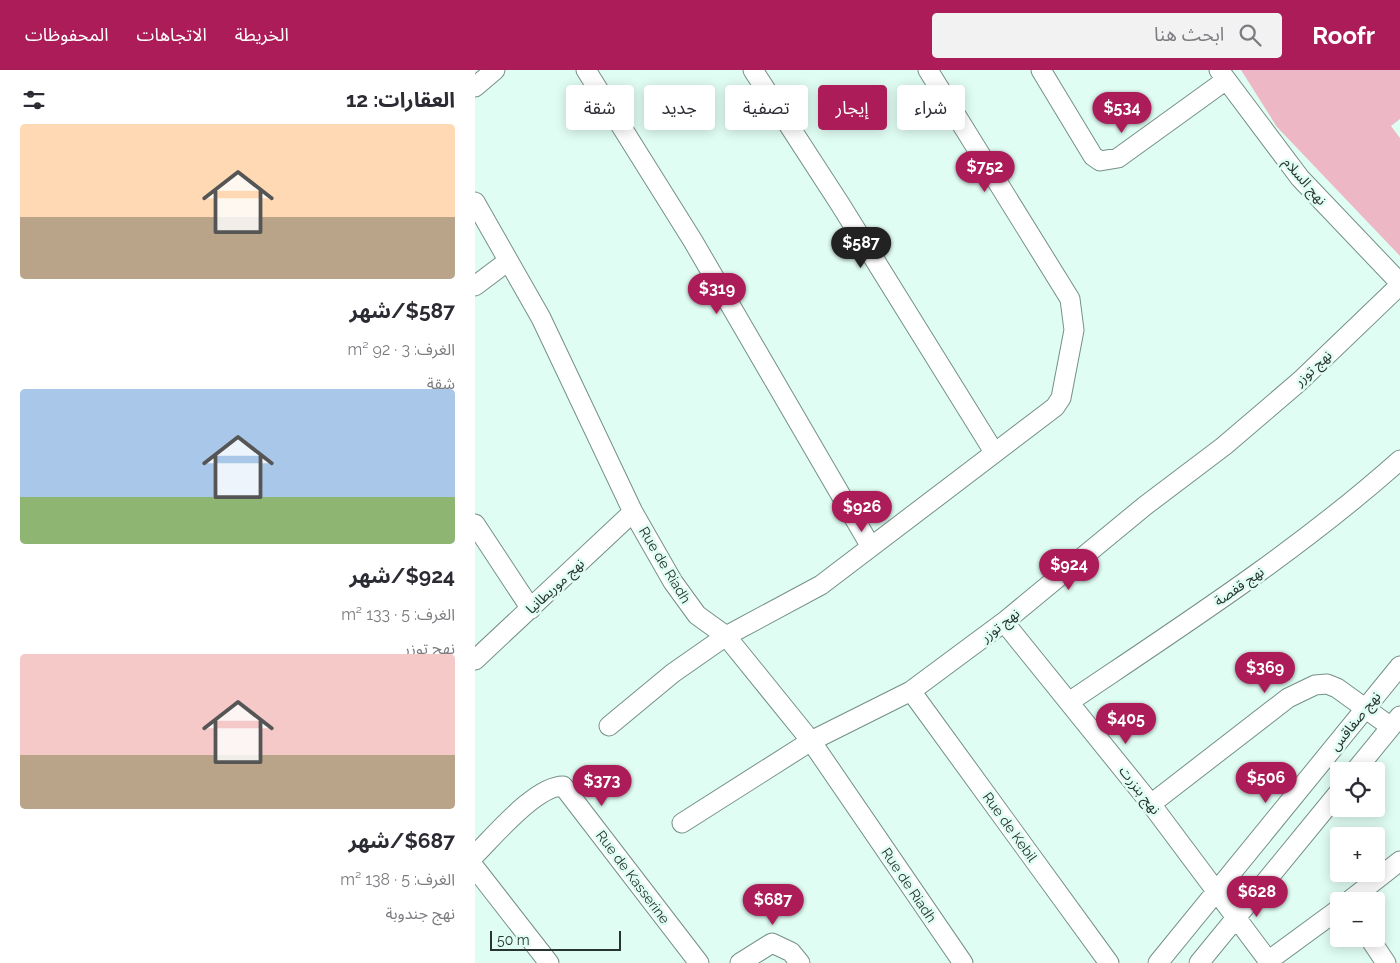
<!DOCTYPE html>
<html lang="ar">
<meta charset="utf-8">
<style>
:root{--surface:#fff;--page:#f2f2f3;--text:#2b2b33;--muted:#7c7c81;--accent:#ab1c58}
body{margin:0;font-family:Raleway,"Noto Sans Arabic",sans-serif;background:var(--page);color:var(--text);direction:rtl;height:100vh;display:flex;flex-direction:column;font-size:19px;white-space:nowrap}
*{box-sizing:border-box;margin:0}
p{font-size:16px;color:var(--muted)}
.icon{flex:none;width:28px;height:28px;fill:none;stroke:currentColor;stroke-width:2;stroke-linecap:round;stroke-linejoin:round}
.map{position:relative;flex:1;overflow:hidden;direction:ltr}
.panel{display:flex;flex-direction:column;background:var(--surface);width:475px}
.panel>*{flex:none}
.hud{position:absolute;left:15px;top:15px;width:475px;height:45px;direction:rtl;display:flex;gap:10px}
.buttons{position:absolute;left:855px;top:692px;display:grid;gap:10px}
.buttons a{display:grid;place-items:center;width:55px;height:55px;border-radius:5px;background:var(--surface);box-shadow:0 2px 12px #0003;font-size:25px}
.scale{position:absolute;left:15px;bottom:12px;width:131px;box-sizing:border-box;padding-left:5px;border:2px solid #283430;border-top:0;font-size:14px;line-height:18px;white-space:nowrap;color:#283430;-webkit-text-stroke:4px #e0fdf3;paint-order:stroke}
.price{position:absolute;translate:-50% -42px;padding:0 11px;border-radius:18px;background:var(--accent);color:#fff;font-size:16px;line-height:32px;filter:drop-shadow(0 1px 2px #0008)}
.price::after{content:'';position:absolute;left:50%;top:30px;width:15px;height:11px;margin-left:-8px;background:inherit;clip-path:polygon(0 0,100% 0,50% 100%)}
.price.selected{background:#222;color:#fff}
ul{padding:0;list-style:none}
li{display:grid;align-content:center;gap:10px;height:265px;padding:0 20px}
li span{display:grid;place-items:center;height:155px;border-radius:5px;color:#555}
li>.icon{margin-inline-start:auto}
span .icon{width:90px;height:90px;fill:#fffc;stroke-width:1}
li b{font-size:21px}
h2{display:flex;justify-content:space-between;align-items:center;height:60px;padding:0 20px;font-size:21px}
.chip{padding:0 18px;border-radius:5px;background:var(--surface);box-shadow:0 2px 12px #0003;font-size:18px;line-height:45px}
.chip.selected{background:var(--accent);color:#fff}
header{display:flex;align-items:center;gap:30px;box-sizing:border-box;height:70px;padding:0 25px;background:var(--accent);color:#fff}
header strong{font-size:24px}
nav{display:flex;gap:28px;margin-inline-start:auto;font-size:18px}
.search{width:350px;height:45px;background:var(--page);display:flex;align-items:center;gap:12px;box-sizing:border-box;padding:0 18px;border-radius:5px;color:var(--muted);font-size:19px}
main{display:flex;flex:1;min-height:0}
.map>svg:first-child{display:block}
.green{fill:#edb7c5}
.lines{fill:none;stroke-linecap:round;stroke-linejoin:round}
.minor-casing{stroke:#759086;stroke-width:21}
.minor{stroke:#fff;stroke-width:19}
.labels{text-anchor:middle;stroke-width:5;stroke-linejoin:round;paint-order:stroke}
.street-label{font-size:14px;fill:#283430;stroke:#e0fdf3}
</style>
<header>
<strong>Roofr</strong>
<div class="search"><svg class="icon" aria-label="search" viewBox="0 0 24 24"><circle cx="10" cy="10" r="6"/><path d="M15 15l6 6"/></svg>ابحث هنا</div>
<nav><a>الخريطة</a><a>الاتجاهات</a><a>المحفوظات</a></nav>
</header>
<main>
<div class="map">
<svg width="925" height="893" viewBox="0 0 925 893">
<rect width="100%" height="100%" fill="#e0fdf3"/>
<path class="green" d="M 766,0 L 925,0 L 925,49 L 916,56 L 925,68 L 925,186 L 802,57 Z"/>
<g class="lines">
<g class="minor-casing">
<path id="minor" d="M 111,0 L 218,171 L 396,477
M 278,0 L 365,134 L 519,382
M 566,0 L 618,86 L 625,91 L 643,88 L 751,10
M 744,0 L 825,108 L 925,213
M 0,17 L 20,0
M 0,132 L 66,248 L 158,442 L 198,512 L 222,545 L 251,566 L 336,671 L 488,893
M 0,216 L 33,191
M 0,454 L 56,539
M 529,552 L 676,734 L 795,893
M 0,590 L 158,442
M 436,621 L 634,893
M 594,632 C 708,555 823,481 925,390
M 134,656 L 198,603 L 251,566 L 346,515 L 580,337 L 586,328 L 599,260 L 595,229 L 453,0
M 880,701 L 925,646
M 676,734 L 813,628 L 840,615 L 852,614 L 862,618 L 916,657
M 207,753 L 336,671 L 436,621 L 529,552 L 671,435 L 749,376 L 825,311 L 925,215
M 0,785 C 20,765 61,716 88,716 L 224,893
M 0,798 L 74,893
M 874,831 L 925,791
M 895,869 L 911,893
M 793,891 L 864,839
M 265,893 L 297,873 L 316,882 L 325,893
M 683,893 L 925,596
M 724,893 L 864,722"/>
</g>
<use href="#minor" class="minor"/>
</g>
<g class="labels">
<g class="street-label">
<text transform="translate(830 111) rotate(49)" y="5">نهج السلام</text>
<text transform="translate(838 298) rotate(-43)" y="5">نهج توزر</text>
<text transform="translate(190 495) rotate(59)" y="5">Rue de Riadh</text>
<text transform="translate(80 516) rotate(-43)" y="5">نهج موريطانيا</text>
<text transform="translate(764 516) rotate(-35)" y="5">نهج قفصة</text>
<text transform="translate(525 555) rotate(-38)" y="5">نهج توزر</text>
<text transform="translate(880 651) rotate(-51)" y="5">نهج صفاقس</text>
<text transform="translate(665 720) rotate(52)" y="5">نهج بنزرت</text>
<text transform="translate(535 757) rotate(54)" y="5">Rue de Kebil</text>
<text transform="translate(158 807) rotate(53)" y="5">Rue de Kasserine</text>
<text transform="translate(434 815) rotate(56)" y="5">Rue de Riadh</text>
</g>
</g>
</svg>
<div class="buttons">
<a><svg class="icon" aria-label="locate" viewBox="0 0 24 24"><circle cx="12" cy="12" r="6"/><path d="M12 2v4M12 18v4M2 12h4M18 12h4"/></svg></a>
<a>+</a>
<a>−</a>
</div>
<div class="scale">50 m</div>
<b class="price" style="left:647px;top:64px">$534</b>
<b class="price" style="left:510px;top:123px">$752</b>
<b class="price selected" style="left:386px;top:199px">$587</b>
<b class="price" style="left:242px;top:245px">$319</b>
<b class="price" style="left:387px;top:463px">$926</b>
<b class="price" style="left:594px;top:521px">$924</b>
<b class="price" style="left:790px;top:624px">$369</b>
<b class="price" style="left:651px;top:675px">$405</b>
<b class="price" style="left:791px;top:734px">$506</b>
<b class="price" style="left:127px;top:737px">$373</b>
<b class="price" style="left:782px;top:848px">$628</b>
<b class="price" style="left:298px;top:856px">$687</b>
<div class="hud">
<a class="chip">شراء</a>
<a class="chip selected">إيجار</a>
<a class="chip">تصفية</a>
<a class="chip">جديد</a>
<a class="chip">شقة</a>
</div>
</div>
<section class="panel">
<h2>العقارات: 12<svg class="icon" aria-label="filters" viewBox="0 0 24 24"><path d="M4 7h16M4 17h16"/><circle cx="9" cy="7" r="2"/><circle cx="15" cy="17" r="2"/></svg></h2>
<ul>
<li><span style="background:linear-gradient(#ffd9b3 60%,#b9a48a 0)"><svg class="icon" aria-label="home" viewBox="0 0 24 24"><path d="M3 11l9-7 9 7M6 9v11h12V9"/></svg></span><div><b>$587/شهر</b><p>الغرف: 3 · 92 m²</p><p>شقة</p></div></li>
<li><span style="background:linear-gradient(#a9c7e8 70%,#8fb573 0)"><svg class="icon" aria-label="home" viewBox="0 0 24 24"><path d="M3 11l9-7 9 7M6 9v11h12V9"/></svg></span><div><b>$924/شهر</b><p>الغرف: 5 · 133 m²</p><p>نهج توزر</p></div></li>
<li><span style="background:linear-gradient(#f6c9c9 65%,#b9a48a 0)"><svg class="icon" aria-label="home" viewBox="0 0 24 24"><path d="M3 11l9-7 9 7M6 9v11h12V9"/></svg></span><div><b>$687/شهر</b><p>الغرف: 5 · 138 m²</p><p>نهج جندوبة</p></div></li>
</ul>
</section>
</main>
